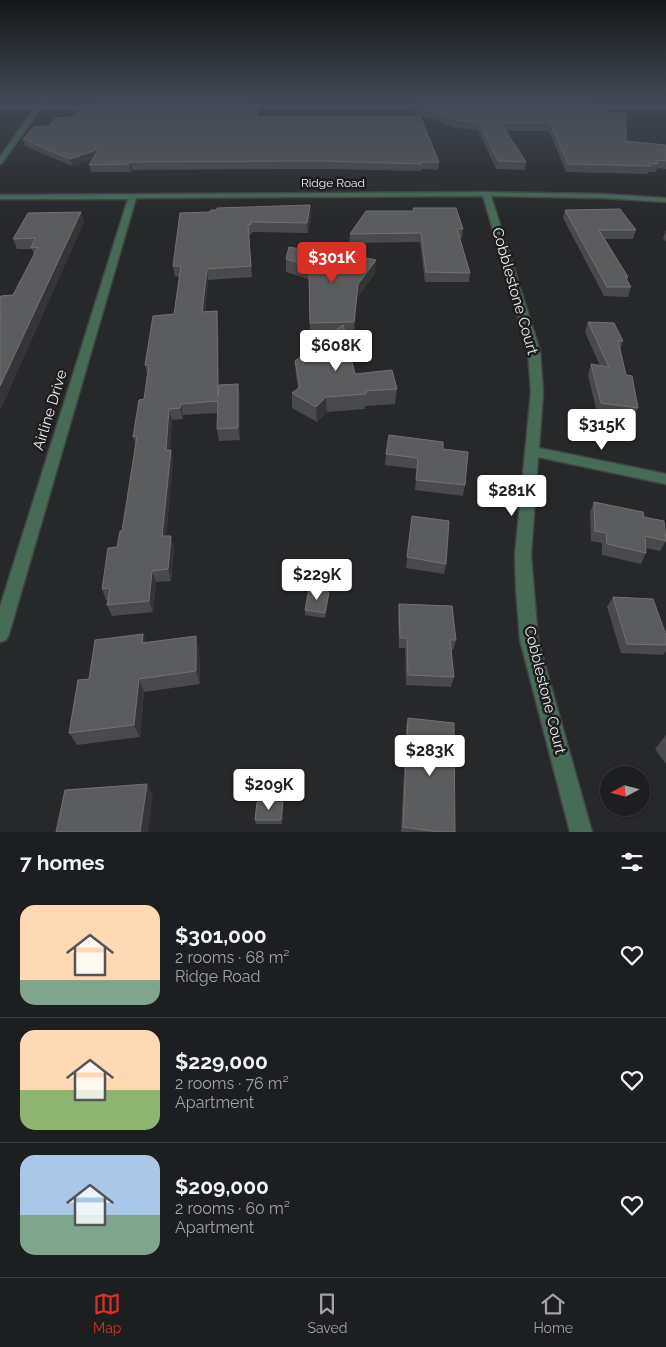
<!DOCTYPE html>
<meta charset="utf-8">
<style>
:root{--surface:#1d1e20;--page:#2a2b2d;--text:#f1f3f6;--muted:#a0a2a5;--line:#3b3c3e;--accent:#d93025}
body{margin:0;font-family:Raleway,sans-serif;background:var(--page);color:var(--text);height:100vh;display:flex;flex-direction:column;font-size:19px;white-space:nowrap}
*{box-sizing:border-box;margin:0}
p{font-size:16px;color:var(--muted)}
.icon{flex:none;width:28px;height:28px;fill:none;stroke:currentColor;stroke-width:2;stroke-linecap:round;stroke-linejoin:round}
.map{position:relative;height:832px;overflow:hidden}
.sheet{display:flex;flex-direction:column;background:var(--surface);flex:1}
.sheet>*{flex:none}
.needle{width:32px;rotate:263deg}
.controls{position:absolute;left:600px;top:766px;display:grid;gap:10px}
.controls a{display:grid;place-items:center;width:50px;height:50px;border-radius:50%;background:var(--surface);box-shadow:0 1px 4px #0004,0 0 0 1px var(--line);font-size:25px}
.price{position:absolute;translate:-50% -42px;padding:0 11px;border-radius:5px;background:#fff;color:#222;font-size:16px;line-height:32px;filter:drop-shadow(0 1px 2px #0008)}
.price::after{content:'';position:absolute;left:50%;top:30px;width:15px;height:11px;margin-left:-8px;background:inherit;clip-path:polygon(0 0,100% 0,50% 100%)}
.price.current{background:var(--accent);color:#fff}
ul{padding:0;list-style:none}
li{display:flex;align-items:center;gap:15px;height:125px;padding:0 20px}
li+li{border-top:1px solid var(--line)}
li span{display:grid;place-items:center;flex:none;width:140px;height:100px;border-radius:15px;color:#555}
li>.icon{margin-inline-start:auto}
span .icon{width:60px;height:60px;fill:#fffc;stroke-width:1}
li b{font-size:21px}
h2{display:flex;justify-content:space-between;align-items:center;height:60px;padding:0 20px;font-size:21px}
.menu{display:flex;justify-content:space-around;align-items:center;height:70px;border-top:1px solid var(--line);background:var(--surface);font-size:14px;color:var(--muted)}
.menu a{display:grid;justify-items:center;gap:2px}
.menu .current{color:var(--accent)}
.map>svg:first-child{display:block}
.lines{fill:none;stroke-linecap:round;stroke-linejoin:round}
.minor-casing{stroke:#434345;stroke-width:3}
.minor{fill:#466c56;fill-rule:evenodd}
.wall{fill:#494a4c}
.shaded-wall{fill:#343537}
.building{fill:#5b5c5d;stroke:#727274}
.labels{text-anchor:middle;stroke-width:5;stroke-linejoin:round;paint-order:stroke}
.far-street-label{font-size:12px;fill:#ececed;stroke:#1e1e20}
.street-label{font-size:15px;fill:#ececed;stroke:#1e1e20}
</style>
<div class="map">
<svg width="666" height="832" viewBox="0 0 666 832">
<rect width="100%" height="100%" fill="#27282a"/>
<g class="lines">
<g class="minor-casing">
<path id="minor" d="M 42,100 L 45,102 L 43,105 L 99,105 L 102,107 L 99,109 L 40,109 L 2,163 L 0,164 L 0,157 L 34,109 L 0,109 L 0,105 L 37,105 Z
M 431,105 L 433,108 L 244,109 L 241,107 L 244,105 Z
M 666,105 L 666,109 L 591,109 L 588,107 L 591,105 Z
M 486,192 L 602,194 L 666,198 L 666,202 L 602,198 L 491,196 L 540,351 L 543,392 L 539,448 L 666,474 L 666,484 L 538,457 L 531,555 L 538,640 L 592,832 L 570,832 L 520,640 L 516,589 L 515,555 L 531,392 L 528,351 L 483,196 L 136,198 L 9,634 L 6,640 L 0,642 L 0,607 L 128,199 L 0,199 L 0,195 Z"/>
</g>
<use href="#minor" class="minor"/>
</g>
<path class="wall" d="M 0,99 L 13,99 L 9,103 L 0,104 Z
M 92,99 L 255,99 L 251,103 L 93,103 Z
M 409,99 L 594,99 L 593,103 L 411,103 Z
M 659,99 L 666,99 L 666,103 Z
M 259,104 L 259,111 L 258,117 L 439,162 L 438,170 L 422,169 L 421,171 L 324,169 L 132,170 L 131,172 L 91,172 L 89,165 L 92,160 L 72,166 L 25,146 L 23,139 L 49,126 Z
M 415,104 L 603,104 L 626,141 L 666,145 L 666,169 L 657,168 L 656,172 L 649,172 L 648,174 L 566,172 L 549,131 L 506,131 L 526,162 L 525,170 L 496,169 L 478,130 L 455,128 L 415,113 L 414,111 Z
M 310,205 L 311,215 L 308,233 L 252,232 L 252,234 L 249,235 L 252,277 L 208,280 L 205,312 L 217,311 L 218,322 L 219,385 L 240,395 L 240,440 L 219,441 L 217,429 L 217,413 L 183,415 L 183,419 L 172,420 L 170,450 L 171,450 L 173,461 L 166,536 L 174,547 L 171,581 L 156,582 L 153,612 L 112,616 L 107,605 L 108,600 L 106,600 L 102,589 L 122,531 L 136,445 L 133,437 L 144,399 L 147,374 L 145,365 L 174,314 L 179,277 L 175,276 L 173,266 L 210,212 Z
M 413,208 L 463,229 L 462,238 L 459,238 L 470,273 L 469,282 L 425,282 L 420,242 L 349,243 L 350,234 L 413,211 Z
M 565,210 L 636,230 L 633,239 L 605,239 L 628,277 L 627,280 L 631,287 L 628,297 L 604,296 L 563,218 Z
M 81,212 L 84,222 L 0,410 L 0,297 L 13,295 L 34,255 L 32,249 L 17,249 L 13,239 Z
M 666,230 L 666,242 L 663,238 Z
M 286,259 L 375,273 L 357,298 L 354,337 L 346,337 L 355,374 L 397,389 L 395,404 L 365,406 L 365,409 L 327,412 L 317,422 L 292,408 L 292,393 L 298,388 L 296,376 L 295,361 L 327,337 L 310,338 L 309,279 L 286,272 Z
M 588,322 L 623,341 L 620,350 L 626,375 L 638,408 L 633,418 L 597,413 L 588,375 L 591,364 L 600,366 L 585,332 Z
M 443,449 L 465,485 L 463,496 L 415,490 L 417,469 L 385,465 L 386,454 Z
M 594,502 L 644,517 L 666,541 L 660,551 L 646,548 L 646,553 L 641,564 L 602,555 L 602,543 L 591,541 L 590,512 Z
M 412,516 L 446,564 L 444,574 L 406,568 Z
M 329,597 L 325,618 L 305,615 L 305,610 Z
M 613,597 L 666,635 L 666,651 L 663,655 L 621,653 L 607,607 Z
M 399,604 L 456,640 L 453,650 L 451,650 L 454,677 L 451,687 L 406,685 L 405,648 L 399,648 L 398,614 Z
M 143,634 L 146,643 L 199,649 L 200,684 L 144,692 L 140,737 L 77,745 L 69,733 L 89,679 Z
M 408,718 L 455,832 L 401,832 L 406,727 Z
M 666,735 L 666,764 L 655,749 Z
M 283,802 L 283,806 L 282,824 L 256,824 L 255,820 Z"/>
<path class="shaded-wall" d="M 8,99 L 13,99 L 9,103 Z
M 251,99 L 255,99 L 251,103 Z
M 259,104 L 259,111 L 257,124 L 256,117 Z
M 99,149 L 101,157 L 72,166 L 70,159 Z
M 131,162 L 132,170 L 131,172 L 129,164 Z
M 310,205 L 311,215 L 308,233 L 307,223 Z
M 81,212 L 84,222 L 0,410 L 0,386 Z
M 376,260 L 375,273 L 357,298 L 354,337 L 354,322 L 358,284 Z
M 207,269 L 208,280 L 204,323 L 202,312 Z
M 217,311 L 218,322 L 220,409 L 218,397 Z
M 238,384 L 240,395 L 240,440 L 238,428 Z
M 326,397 L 327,412 L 317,422 L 316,407 Z
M 181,404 L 183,415 L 183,419 L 180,408 Z
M 169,409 L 172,420 L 169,462 L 166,450 Z
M 171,450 L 173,461 L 165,548 L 162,536 Z
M 171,536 L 174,547 L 171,581 L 168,569 Z
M 152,571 L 156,582 L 153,612 L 149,601 Z
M 329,592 L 329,597 L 325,618 L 325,613 Z
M 143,634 L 148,648 L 142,643 Z
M 196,636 L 199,649 L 200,684 L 196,671 Z
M 139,679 L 144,692 L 140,737 L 134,725 Z
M 147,784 L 153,796 L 148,832 L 140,832 Z
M 283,802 L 283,806 L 282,824 L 281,820 Z"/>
<path class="building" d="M 85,104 L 259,104 L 256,117 L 420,116 L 439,162 L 421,162 L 422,164 L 324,161 L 131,162 L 129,164 L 89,165 L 99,149 L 70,159 L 23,139 L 34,127 L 49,126 L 56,118 L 73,117 Z
M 415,104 L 603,104 L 611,113 L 626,113 L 626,141 L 666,145 L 666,161 L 656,160 L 658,164 L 649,163 L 651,166 L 568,164 L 550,123 L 501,123 L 526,162 L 498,161 L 479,122 L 456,120 L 416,106 Z
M 310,205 L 307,223 L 251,222 L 251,224 L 248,225 L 251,266 L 207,269 L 202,312 L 217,311 L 218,397 L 219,385 L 238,384 L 238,428 L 217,429 L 218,401 L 181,404 L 180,408 L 169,409 L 166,450 L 171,450 L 162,536 L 171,536 L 168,569 L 152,571 L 149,601 L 107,605 L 110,588 L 102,589 L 108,548 L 117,547 L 120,531 L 122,531 L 137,436 L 133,437 L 139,400 L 144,399 L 149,365 L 145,365 L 153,316 L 174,314 L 181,266 L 173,266 L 180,213 L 210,212 L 211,210 L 217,210 L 217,208 Z
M 413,208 L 456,208 L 463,229 L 457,229 L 470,273 L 426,272 L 421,233 L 350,234 L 366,211 L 414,211 Z
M 620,209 L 636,230 L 599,230 L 628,277 L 625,277 L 631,287 L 607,287 L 565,210 Z
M 81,212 L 0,386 L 0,324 L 2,319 L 0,319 L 0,297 L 1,296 L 13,295 L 38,247 L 31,248 L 35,238 L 13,239 L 28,213 Z
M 289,247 L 331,255 L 334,251 L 376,260 L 358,284 L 354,322 L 310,323 L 309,273 L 314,267 L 286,259 Z
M 588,322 L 614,323 L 623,341 L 618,341 L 626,375 L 632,376 L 638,408 L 601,403 L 591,364 L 609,367 Z
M 343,325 L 355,374 L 392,370 L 397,389 L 366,391 L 366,394 L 326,397 L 316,407 L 292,393 L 300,387 L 295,361 Z
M 389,435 L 443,442 L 443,449 L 468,452 L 465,485 L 416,480 L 418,458 L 386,454 Z
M 594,502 L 643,512 L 644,517 L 664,521 L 666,541 L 645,536 L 646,553 L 607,544 L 606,533 L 595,531 Z
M 412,516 L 449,521 L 446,564 L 407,557 Z
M 309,589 L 329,592 L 325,613 L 305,610 Z
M 613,597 L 653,599 L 666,635 L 666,645 L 627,644 Z
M 399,604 L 452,606 L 456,640 L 450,640 L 454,677 L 408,675 L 407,638 L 400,638 Z
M 143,634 L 142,643 L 196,636 L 196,671 L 139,679 L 134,725 L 69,733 L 78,680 L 89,679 L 95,640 Z
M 408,718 L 454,723 L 455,832 L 438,832 L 403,827 Z
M 147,784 L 140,832 L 56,832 L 65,790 Z
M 257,802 L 283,802 L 281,820 L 255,820 Z"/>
<linearGradient id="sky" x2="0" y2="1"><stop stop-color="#151617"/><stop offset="0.46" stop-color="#414855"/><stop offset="1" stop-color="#414855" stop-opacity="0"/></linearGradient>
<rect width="666" height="215" fill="url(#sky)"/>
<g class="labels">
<g class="far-street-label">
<text x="333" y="187">Ridge Road</text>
</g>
<g class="street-label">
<text transform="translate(515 291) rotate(74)" y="5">Cobblestone Court</text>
<text transform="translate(50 410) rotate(-73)" y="5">Airline Drive</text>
<text transform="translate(545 690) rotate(76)" y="5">Cobblestone Court</text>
</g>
</g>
</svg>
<div class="controls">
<a><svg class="needle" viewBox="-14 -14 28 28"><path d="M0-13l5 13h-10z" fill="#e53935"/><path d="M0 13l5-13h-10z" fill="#a0a2a5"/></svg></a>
</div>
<b class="price current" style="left:332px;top:284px">$301K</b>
<b class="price" style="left:336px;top:372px">$608K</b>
<b class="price" style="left:602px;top:451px">$315K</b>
<b class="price" style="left:512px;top:517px">$281K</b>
<b class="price" style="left:317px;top:601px">$229K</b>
<b class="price" style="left:430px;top:777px">$283K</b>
<b class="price" style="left:269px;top:811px">$209K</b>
</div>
<section class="sheet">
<h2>7 homes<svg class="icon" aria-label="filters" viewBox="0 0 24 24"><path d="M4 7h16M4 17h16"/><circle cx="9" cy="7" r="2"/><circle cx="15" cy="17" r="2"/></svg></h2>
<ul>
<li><span style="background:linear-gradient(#ffd9b3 75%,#7fa58c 0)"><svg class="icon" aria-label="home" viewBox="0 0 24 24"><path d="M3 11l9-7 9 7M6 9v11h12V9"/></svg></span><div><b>$301,000</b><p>2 rooms · 68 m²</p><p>Ridge Road</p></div><svg class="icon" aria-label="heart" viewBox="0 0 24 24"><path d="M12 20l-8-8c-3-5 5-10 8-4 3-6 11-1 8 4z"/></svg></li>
<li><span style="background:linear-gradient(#ffd9b3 60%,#8fb573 0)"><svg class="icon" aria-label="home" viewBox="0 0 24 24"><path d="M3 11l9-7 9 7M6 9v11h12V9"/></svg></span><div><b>$229,000</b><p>2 rooms · 76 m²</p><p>Apartment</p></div><svg class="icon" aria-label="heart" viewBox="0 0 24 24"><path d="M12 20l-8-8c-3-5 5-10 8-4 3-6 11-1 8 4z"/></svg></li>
<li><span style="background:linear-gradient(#a9c7e8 60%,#7fa58c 0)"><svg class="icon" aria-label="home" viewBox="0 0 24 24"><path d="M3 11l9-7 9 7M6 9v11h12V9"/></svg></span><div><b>$209,000</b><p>2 rooms · 60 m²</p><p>Apartment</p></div><svg class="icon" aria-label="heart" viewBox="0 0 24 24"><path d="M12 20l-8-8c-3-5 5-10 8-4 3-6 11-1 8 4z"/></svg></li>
</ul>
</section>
<nav class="menu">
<a class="current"><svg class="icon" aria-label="map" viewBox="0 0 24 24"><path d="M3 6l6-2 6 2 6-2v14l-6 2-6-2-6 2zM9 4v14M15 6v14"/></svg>Map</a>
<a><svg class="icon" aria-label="saved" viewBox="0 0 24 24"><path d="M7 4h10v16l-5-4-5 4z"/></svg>Saved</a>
<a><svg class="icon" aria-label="home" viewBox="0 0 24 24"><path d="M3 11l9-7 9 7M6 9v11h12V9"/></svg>Home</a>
</nav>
